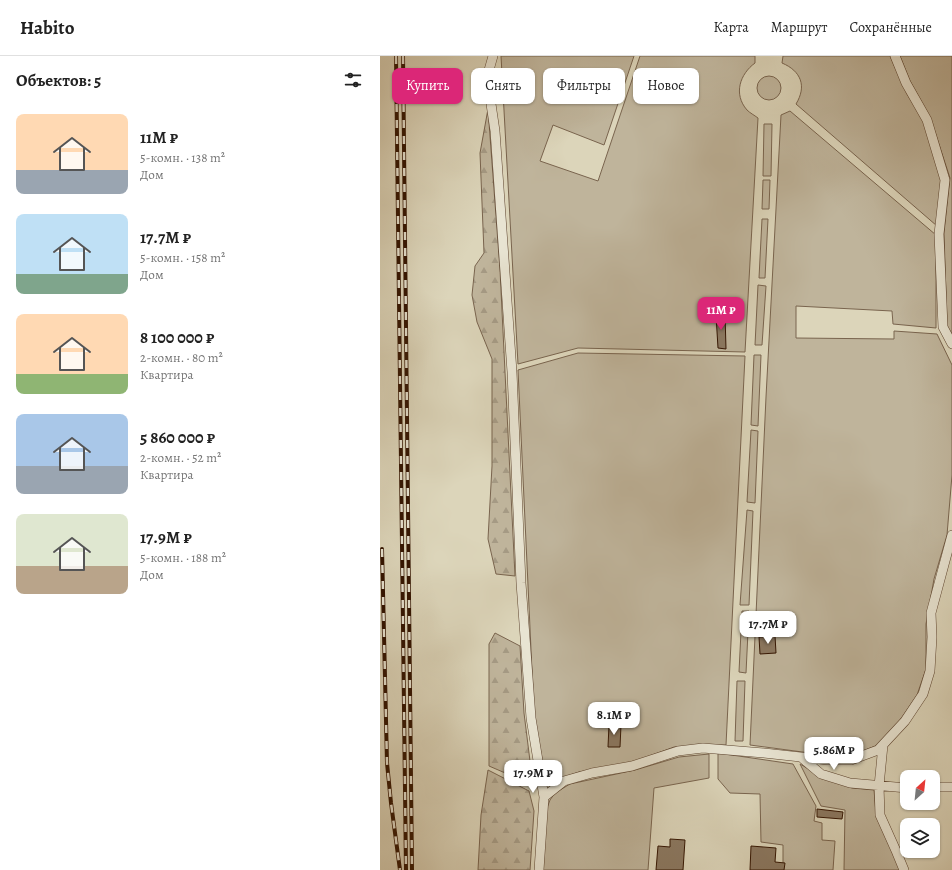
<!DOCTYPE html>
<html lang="ru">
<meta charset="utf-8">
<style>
:root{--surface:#fff;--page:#f2f2f2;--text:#222;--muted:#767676;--line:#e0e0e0;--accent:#db2777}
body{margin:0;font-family:Alegreya,serif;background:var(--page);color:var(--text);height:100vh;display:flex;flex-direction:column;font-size:15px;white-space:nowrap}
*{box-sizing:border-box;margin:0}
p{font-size:13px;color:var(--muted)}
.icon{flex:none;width:22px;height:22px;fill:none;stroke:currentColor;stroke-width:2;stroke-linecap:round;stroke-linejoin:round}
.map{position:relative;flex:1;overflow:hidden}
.drawer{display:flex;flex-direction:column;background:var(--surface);width:380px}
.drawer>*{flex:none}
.top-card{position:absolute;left:12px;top:12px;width:380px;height:36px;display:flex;gap:8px}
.needle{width:26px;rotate:27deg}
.tools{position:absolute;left:520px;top:714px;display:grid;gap:8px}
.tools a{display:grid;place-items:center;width:40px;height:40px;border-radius:8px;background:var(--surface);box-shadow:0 1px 3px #0004;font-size:20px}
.price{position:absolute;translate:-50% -34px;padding:0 9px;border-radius:8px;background:#fff;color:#222;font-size:13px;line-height:26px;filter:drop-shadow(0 1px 2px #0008)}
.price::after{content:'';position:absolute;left:50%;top:24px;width:12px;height:9px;margin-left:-6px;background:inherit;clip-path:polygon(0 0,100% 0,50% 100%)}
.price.selected{background:var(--accent);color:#fff}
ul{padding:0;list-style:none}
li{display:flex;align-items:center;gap:12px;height:100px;padding:0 16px}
li span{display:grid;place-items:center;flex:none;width:112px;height:80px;border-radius:8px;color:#555}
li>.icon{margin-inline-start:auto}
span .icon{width:48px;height:48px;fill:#fffc;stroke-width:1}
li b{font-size:17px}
h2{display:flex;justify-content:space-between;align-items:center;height:48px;padding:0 16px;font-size:17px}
.tag{padding:0 14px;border-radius:8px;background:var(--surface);box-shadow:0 1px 3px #0004;font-size:14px;line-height:36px}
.tag.selected{background:var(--accent);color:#fff}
header{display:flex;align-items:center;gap:24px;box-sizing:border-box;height:56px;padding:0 20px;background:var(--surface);border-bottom:1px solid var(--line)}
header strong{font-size:19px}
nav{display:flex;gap:22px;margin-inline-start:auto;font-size:14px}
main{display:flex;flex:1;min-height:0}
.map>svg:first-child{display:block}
.forest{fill:url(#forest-firs);stroke:#79644e}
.green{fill:#bfb49b;stroke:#79644e}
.building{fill:#8b7861;stroke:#331401}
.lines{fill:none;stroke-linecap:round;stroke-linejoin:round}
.minor-casing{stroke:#5d442f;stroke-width:10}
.minor{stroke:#e8e4d2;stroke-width:9}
.rail-casing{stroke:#331401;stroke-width:4}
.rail{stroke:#e8e4d2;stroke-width:2.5;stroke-dasharray:8;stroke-linecap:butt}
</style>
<header>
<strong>Habito</strong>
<nav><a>Карта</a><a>Маршрут</a><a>Сохранённые</a></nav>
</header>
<main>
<section class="drawer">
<h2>Объектов: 5<svg class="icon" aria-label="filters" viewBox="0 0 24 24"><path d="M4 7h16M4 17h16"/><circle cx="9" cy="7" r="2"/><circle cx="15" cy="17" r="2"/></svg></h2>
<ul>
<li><span style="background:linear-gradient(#ffd9b3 70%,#9aa5b1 0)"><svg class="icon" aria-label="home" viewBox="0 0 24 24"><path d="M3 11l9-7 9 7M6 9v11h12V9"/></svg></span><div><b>11M ₽</b><p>5-комн. · 138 m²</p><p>Дом</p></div></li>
<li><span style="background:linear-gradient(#bfe0f5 75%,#7fa58c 0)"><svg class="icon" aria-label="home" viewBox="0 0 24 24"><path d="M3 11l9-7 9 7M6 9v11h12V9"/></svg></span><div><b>17.7M ₽</b><p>5-комн. · 158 m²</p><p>Дом</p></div></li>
<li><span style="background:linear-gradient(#ffd9b3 75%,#8fb573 0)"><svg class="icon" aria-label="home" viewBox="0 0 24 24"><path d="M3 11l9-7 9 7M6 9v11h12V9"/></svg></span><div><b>8 100 000 ₽</b><p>2-комн. · 80 m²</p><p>Квартира</p></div></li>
<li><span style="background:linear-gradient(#a9c7e8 65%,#9aa5b1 0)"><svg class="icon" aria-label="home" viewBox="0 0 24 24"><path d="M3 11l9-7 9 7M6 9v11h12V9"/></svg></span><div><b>5 860 000 ₽</b><p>2-комн. · 52 m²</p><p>Квартира</p></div></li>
<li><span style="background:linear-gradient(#dfe7d0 65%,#b9a48a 0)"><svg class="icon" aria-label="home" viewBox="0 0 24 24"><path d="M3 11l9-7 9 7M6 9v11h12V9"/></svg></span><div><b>17.9M ₽</b><p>5-комн. · 188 m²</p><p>Дом</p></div></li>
</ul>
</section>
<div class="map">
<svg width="572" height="814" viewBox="0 0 572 814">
<defs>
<pattern id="forest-firs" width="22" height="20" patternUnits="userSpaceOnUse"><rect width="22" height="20" fill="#bfb49b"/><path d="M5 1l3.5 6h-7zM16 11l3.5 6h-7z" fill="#a59a84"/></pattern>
</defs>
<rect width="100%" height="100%" fill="#dcd5ba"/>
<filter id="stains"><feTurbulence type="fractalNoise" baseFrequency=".005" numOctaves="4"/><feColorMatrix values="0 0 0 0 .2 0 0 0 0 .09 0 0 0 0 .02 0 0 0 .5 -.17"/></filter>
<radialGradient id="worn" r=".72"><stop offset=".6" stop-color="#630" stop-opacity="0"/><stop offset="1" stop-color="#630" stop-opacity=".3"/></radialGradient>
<path class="forest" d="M 108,53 L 120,214 L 135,520 L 116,518 L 108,483 L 112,410 L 112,303 L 97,266 L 92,239 L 95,210 L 104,197 L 100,97 Z
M 115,577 L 140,590 L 144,657 L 153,729 L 109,710 L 109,588 Z
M 108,714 L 149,735 L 154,755 L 150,814 L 98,814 L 101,759 Z"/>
<path class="green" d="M 121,0 L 254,0 L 224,89 L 173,69 L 160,105 L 218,125 L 260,0 L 375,0 L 375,7 C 360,18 353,38 367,54 C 370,57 374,59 378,62 L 365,296 L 198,292 L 138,308 Z
M 403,0 L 510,0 L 527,38 L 544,65 L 562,122 L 557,170 L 416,48 C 427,30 421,15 402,7 Z
M 520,0 L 572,0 L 572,280 L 567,270 L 564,177 L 570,122 L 550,61 L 530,25 Z
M377 32a12 12 0 1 1 24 0a12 12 0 1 1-24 0Z
M 410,55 L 556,179 L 556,272 L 513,268 L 512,255 L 416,250 L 416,282 L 514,283 L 514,275 L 557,278 L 572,309 L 572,419 L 567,479 L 554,523 L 546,568 L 546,613 L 537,639 L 518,667 L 498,689 L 470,700 L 445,699 L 370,689 L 386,341 L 401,59 Z
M 384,68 L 392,68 L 391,120 L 383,120 Z
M 383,124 L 390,124 L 389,153 L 382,153 Z
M 382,163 L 388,163 L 385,222 L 379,222 Z
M 378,229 L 386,230 L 382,289 L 375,289 Z
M 198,297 L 365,300 L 346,689 L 294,691 L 248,708 L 199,716 L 176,724 L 169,725 L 164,715 L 154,658 L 138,314 Z
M 374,299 L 381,299 L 378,370 L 371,369 Z
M 371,374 L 378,375 L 375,447 L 367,446 Z
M 367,454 L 373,455 L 369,549 L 360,549 Z
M 362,555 L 369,555 L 366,617 L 359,616 Z
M 357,625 L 365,625 L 363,685 L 355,685 Z
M 338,697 L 413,708 L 436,750 L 434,765 L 442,767 L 442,784 L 455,785 L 453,814 L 403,814 L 403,789 L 381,786 L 380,738 L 350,737 L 338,723 Z
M 329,698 L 329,722 L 274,732 L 268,814 L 163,814 L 167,752 L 170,744 L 175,737 L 190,728 L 255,714 L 299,701 Z
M 420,708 L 437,718 L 472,732 L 494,734 L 496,757 L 520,814 L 464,814 L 465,754 L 441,750 Z"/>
<path class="building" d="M 345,258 L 346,293 L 338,292 L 336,259 Z
M 395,580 L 396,597 L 380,598 L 379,581 Z
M 229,669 L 241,669 L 240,691 L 228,691 Z
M 437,753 L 463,756 L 462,763 L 437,761 Z
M 290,783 L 305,784 L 303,814 L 276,814 L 278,790 L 290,791 Z
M 371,790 L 396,792 L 395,806 L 405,807 L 404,814 L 370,814 Z"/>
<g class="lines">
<g class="minor-casing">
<path id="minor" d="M 113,0 L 107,21 L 115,75 L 132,316 L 141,527 L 151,662 L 164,741 L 159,814
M 515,0 L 526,27 L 547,64 L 565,124 L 559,178 L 563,271 L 572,288
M 503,689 L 499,730 L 500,759 L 517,797 L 524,814
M 422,702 L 441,718 L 470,727 L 527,732
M 553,731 L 572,731
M 164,741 L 184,725 L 212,717 L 252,710 L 298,695 L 323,692 L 384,697 L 448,704 L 471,704 L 498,694 L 525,665 L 543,638 L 550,615 L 552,581 L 551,557 L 572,479"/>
</g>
<use href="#minor" class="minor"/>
<g class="rail-casing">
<path id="rail" d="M 16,0 L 26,814
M 23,0 L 32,814
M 2,493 L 7,707 L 11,747 L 20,814"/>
</g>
<use href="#rail" class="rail"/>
</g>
<rect width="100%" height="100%" filter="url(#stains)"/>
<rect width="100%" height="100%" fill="url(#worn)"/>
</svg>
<div class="tools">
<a><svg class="needle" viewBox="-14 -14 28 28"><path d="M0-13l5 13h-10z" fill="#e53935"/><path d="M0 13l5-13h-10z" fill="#767676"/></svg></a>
<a><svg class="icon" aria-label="layers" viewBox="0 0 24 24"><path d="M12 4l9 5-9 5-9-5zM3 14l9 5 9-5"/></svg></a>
</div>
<b class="price selected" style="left:341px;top:275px">11M ₽</b>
<b class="price" style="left:388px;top:589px">17.7M ₽</b>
<b class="price" style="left:234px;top:680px">8.1M ₽</b>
<b class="price" style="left:454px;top:715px">5.86M ₽</b>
<b class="price" style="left:153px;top:738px">17.9M ₽</b>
<div class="top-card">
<a class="tag selected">Купить</a>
<a class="tag">Снять</a>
<a class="tag">Фильтры</a>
<a class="tag">Новое</a>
</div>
</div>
</main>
